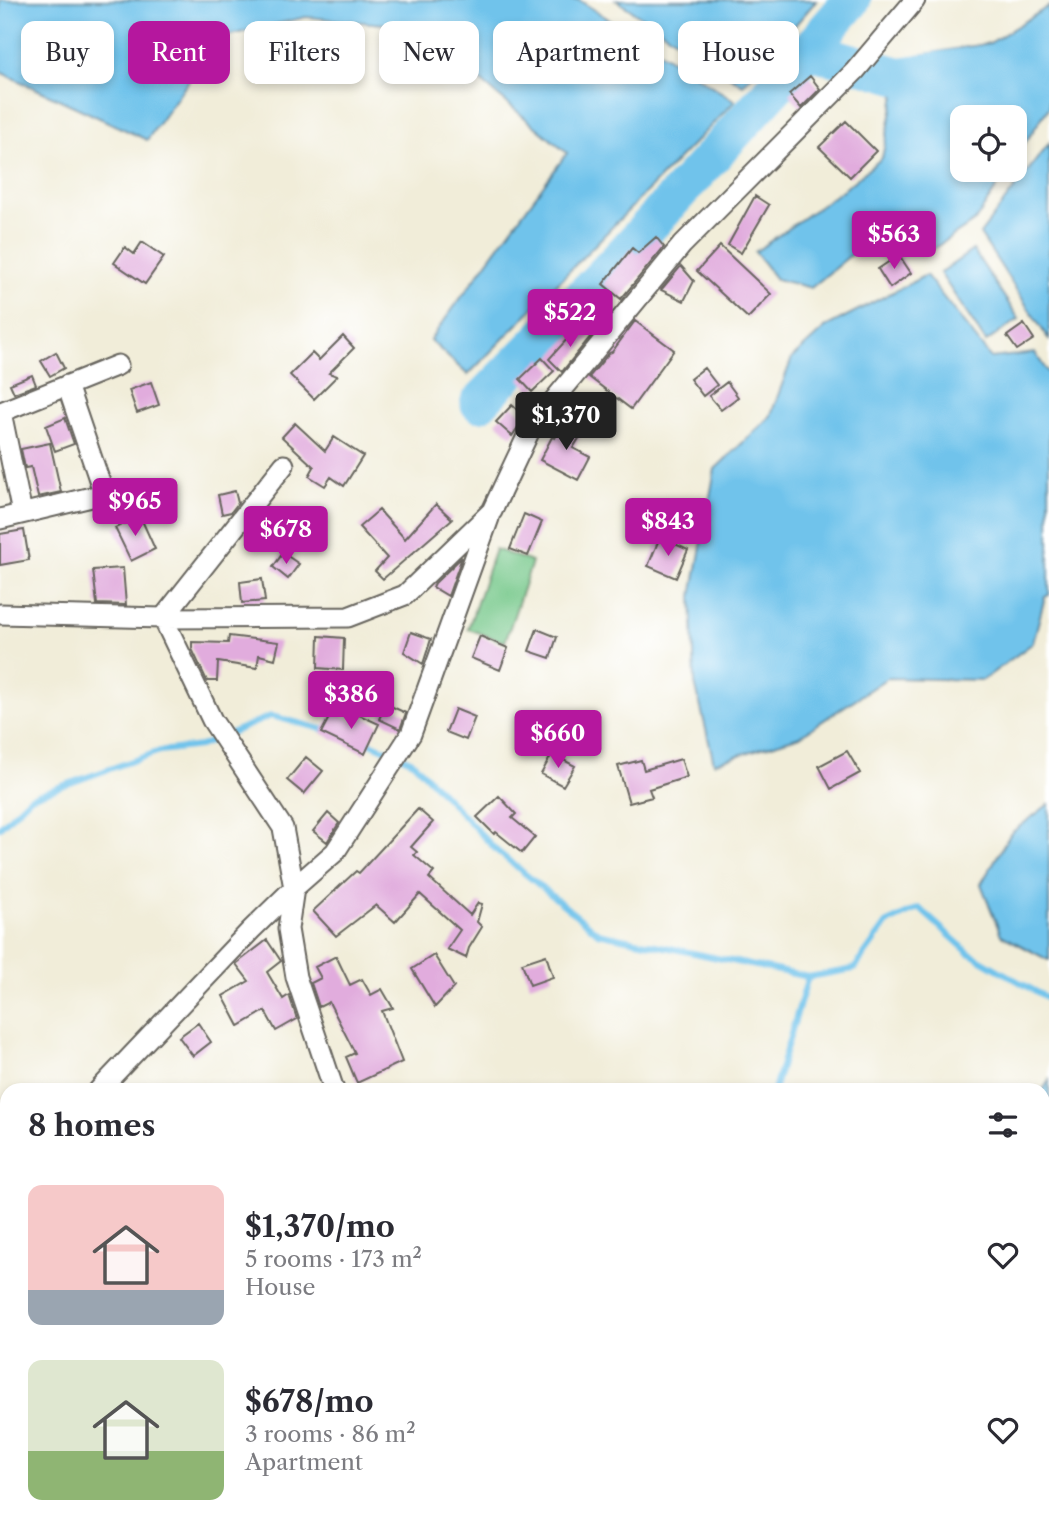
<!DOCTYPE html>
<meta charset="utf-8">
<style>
:root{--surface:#fff;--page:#f7f7f7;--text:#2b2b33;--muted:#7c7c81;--accent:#b5179e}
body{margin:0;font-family:"Libre Caslon Text",serif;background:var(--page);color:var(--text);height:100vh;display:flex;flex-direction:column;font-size:26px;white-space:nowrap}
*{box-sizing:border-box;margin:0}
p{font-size:23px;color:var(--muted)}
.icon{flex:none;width:38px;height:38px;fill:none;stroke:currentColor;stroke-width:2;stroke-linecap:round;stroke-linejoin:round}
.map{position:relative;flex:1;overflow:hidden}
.panel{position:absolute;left:0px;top:1083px;width:1050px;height:450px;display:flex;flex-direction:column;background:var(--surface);border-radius:21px 21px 0 0;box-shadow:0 4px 10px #0003}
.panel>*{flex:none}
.hud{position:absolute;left:21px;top:21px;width:1008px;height:63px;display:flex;gap:14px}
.fabs{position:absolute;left:950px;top:105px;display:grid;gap:14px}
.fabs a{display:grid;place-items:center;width:77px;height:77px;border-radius:14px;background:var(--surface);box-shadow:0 4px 10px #0003;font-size:35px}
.price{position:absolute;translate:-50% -60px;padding:0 16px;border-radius:7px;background:var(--accent);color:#fff;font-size:23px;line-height:46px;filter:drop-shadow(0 2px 4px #0008)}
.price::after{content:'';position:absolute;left:50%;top:42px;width:21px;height:16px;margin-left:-10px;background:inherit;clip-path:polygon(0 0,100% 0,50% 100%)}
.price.selected{background:#222;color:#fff}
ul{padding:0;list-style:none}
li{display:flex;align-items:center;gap:21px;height:175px;padding:0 28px}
li span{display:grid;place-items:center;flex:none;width:196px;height:140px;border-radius:14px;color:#555}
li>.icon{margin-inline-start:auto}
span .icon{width:84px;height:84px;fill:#fffc;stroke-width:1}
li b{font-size:30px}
h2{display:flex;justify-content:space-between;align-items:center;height:84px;padding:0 28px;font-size:30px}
.chip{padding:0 24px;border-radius:14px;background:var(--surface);box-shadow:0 4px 10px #0003;font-size:24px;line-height:63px}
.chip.selected{background:var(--accent);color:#fff}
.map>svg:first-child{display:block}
.green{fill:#76c88a;stroke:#497253;stroke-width:2}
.water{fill:#6fc3eb;stroke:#467084;stroke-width:2}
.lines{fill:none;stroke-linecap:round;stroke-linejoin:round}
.stream{stroke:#6fc3eb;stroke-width:6}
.river{stroke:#6fc3eb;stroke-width:38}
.building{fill:#e1acdd}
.street-casing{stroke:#67655e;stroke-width:23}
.street{stroke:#fff;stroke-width:19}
</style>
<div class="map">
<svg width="1049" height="1532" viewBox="0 0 1049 1532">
<rect width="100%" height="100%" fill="#fff"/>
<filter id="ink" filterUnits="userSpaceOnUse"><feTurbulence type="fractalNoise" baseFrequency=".0143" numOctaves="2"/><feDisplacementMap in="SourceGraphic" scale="14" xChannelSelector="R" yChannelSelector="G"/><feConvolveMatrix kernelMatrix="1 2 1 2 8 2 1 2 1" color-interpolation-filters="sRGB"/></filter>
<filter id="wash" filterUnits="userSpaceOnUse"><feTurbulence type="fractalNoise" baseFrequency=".00686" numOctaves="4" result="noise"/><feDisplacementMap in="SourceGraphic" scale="28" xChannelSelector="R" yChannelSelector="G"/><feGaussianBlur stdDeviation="1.57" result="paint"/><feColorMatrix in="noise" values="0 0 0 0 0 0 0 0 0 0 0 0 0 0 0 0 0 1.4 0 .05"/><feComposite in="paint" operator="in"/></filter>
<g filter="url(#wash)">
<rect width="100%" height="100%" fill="#f1edd9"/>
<path class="green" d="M 495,549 L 532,562 L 505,642 L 468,629 Z"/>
<path class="water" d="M 0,0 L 579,0 L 735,101 L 468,375 L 430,340 L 567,153 L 416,27 L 306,17 L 219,38 L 147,140 L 0,72 Z
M 616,0 L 817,0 L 743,85 Z
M 1049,6 L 1049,107 L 1015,158 L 1015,117 L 962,117 L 962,170 L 1008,170 L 975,221 L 927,253 L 911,224 L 865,243 L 811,288 L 776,279 L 755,252 L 844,189 L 882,158 L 903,58 L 990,43 Z
M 1049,143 L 1049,340 L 980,234 Z
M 973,250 L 1019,319 L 986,342 L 940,273 Z
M 926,275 L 991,358 L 1035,353 L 1049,374 L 1049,595 L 1045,597 L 1033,643 L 983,680 L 887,678 L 800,736 L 714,763 L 695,683 L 692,596 L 715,469 L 770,417 L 792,358 L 827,326 Z
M 1049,804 L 1049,960 L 1048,960 L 1001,935 L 981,884 L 1011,833 Z
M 1049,1080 L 1049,1374 L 1043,1382 L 1043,1090 Z
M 1049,1395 L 1049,1499 L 1043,1501 L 1043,1403 Z"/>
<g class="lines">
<path class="stream" d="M 364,740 L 413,762 L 497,851 L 598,933 L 808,977 L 854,969 L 887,923 L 919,908 L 969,953 L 1049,999
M 0,827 L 31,797 L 160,751 L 200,746 L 271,716 L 330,731
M 774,1090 L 808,977
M 404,1526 L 405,1532"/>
<path class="river" d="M 809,50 L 852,0
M 479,403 L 617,261 L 809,50 L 899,76 L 1011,61 L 1049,39"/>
</g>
<g id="blocks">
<path class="building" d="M 810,76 L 820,89 L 801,108 L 789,94 Z
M 846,121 L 876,151 L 850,177 L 819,147 Z
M 755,196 L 769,205 L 741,253 L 728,245 Z
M 656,237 L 664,247 L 621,299 L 603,284 L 632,248 L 638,253 Z
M 142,242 L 164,257 L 145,284 L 114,263 L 125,247 L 134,254 Z
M 720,246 L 771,294 L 748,318 L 697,271 Z
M 899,255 L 911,273 L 890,288 L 878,269 Z
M 681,266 L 694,281 L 684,301 L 661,290 Z
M 635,321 L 674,350 L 631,409 L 589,377 L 609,353 L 612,352 Z
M 1024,324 L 1034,339 L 1017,350 L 1007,336 Z
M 579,326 L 591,336 L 562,372 L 549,359 Z
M 343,336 L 354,348 L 329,373 L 337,376 L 314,399 L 290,375 L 312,353 L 319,360 Z
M 56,352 L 64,368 L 50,376 L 41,361 Z
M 542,358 L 554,371 L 532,392 L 520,379 Z
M 704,368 L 717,385 L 703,396 L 690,379 Z
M 32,375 L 36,385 L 14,393 L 10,384 Z
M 151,382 L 159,405 L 137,413 L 129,390 Z
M 727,382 L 738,397 L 721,410 L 709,396 Z
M 512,405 L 525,417 L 512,436 L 496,422 Z
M 65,418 L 74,444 L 55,451 L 46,426 Z
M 565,421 L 583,432 L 573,448 L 590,457 L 578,480 L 540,460 L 552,437 L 555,438 Z
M 295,423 L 325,451 L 334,437 L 363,456 L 344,486 L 331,477 L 325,486 L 309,476 L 314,467 L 282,437 Z
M 50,443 L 61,492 L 38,497 L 31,467 L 25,468 L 21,449 Z
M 235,491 L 238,503 L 231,512 L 222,514 L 218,495 Z
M 436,504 L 452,519 L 383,579 L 375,571 L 387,558 L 359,527 L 379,510 L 405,539 Z
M 524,514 L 542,522 L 528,556 L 510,549 Z
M 140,516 L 155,549 L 131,561 L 115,528 Z
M 24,530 L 29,560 L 0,565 L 0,534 Z
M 660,537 L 688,550 L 676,578 L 648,566 Z
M 283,553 L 299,564 L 288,579 L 273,567 Z
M 462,557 L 448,596 L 433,587 L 435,583 Z
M 123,568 L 126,605 L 97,604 L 93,570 Z
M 262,579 L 265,601 L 242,603 L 240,582 Z
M 537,629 L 557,637 L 550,658 L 529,651 Z
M 411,632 L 431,639 L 423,664 L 404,652 Z
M 229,636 L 279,642 L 275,659 L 259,655 L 257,668 L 218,662 L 217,681 L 207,681 L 192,649 L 192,642 L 228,643 Z
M 319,636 L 344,638 L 343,670 L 318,668 Z
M 480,636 L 508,648 L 500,670 L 471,658 Z
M 386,704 L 406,713 L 400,729 L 379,719 Z
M 455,709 L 475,717 L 466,740 L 446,732 Z
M 333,710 L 352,721 L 355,713 L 379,724 L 365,754 L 321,733 Z
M 847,751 L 860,773 L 831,789 L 819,766 Z
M 552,754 L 575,766 L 563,786 L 541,774 Z
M 306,757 L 323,771 L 304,794 L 287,780 Z
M 681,759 L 687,777 L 649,789 L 652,797 L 629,803 L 618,766 L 641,760 L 644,770 Z
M 499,796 L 516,814 L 512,818 L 535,837 L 522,853 L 496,832 L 494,834 L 477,817 Z
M 418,809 L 433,822 L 411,847 L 417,852 L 414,855 L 434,872 L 429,878 L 470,915 L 478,903 L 482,904 L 477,922 L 482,927 L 469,948 L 466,958 L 447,949 L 460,930 L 420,894 L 395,922 L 376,905 L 336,936 L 313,911 L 356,871 L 359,873 Z
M 328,813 L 339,823 L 327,842 L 313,831 Z
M 267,940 L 281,961 L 267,972 L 283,999 L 289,995 L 297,1019 L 276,1031 L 265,1011 L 239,1026 L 223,996 L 249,981 L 236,964 Z
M 434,955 L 454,987 L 435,1007 L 412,969 Z
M 546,955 L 553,977 L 530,985 L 522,963 Z
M 336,956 L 350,985 L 362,979 L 371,995 L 382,989 L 393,1008 L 382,1011 L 402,1062 L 357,1083 L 346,1057 L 355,1053 L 329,1002 L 319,1007 L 311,983 L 321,978 L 315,967 Z
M 198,1023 L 211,1042 L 193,1056 L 179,1037 Z"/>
</g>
</g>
<g filter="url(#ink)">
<use href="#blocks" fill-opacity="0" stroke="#67655e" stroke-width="2"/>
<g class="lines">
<g class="street-casing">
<path id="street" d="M 22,513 L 1,412 L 118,365
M 0,519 L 104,494 L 67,385
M 0,614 L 163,618 L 348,617 L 405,595 L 492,511 L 531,428 L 682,245 L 855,71 L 915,0
M 163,618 L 212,720 L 283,828 L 294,888 L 288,929 L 296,977 L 334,1090
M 163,618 L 284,465
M 99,1090 L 251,930 L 294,888 L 335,852 L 411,734 L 489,518
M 0,1192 L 7,1185
M 0,1487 L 7,1492
M 48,1526 L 55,1532
M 617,1526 L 620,1532
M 748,1526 L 750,1532"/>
</g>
<use href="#street" class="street"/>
</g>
</g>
</svg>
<div class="fabs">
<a><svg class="icon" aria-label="locate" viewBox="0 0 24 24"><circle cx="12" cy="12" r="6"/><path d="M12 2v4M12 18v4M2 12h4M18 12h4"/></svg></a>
</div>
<b class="price" style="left:894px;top:271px">$563</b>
<b class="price" style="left:570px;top:349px">$522</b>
<b class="price selected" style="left:566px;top:452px">$1,370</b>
<b class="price" style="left:135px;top:538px">$965</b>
<b class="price" style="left:668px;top:558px">$843</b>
<b class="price" style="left:286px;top:566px">$678</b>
<b class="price" style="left:351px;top:731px">$386</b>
<b class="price" style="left:558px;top:770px">$660</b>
<div class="hud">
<a class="chip">Buy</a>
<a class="chip selected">Rent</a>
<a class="chip">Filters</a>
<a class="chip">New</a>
<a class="chip">Apartment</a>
<a class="chip">House</a>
</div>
<section class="panel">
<h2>8 homes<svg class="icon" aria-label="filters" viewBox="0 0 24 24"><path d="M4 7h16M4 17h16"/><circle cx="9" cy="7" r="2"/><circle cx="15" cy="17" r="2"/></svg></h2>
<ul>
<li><span style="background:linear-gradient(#f6c9c9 75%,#9aa5b1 0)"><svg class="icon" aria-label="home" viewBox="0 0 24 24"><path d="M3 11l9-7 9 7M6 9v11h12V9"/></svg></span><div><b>$1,370/mo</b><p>5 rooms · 173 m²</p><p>House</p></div><svg class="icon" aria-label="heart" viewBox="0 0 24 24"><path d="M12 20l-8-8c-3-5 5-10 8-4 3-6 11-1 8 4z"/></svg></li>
<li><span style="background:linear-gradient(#dfe7d0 65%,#8fb573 0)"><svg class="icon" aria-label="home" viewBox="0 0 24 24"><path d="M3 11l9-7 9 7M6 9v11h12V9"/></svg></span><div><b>$678/mo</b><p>3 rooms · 86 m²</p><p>Apartment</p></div><svg class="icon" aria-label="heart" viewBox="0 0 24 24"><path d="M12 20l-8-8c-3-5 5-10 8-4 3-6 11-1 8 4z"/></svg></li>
</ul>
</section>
</div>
